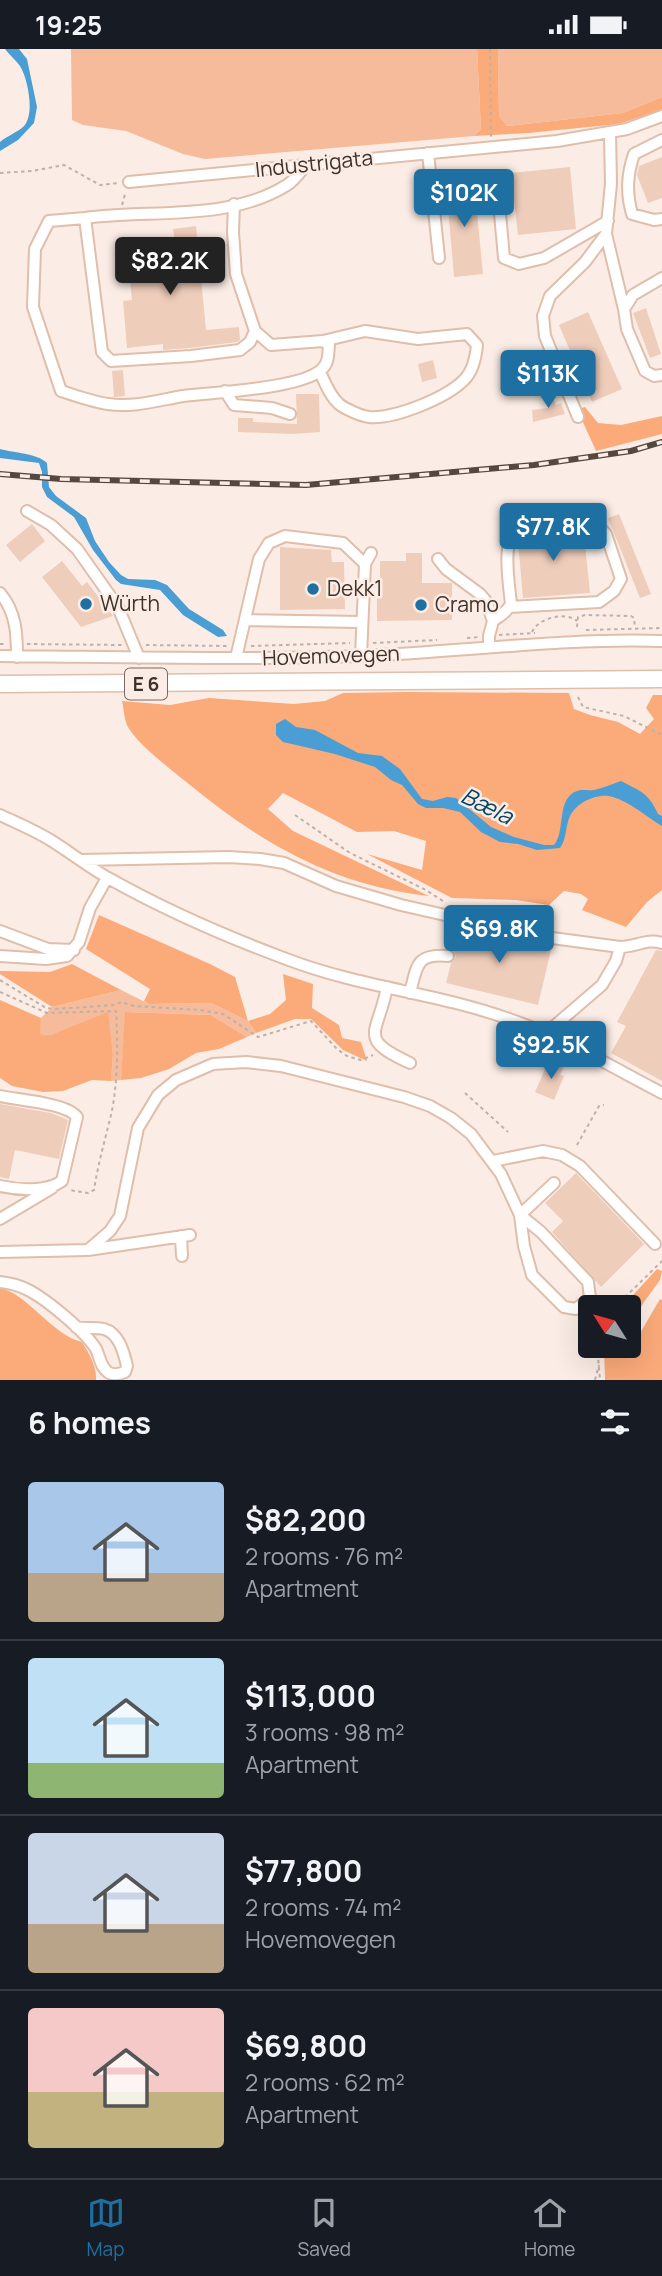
<!DOCTYPE html>
<meta charset="utf-8">
<style>
:root{--surface:#171b24;--page:#242831;--text:#f1f3f6;--muted:#9ea1a6;--line:#363941;--accent:#1d70a1}
body{margin:0;font-family:Manrope,sans-serif;background:var(--page);color:var(--text);height:100vh;display:flex;flex-direction:column;font-size:26px;white-space:nowrap}
*{box-sizing:border-box;margin:0}
p{font-size:23px;color:var(--muted)}
.icon{flex:none;width:38px;height:38px;fill:none;stroke:currentColor;stroke-width:2;stroke-linecap:round;stroke-linejoin:round}
.map{position:relative;height:1331px;overflow:hidden}
.sheet{display:flex;flex-direction:column;background:var(--surface);flex:1}
.sheet>*{flex:none}
.needle{width:46px;rotate:307deg}
.fabs{position:absolute;left:578px;top:1246px;display:grid;gap:14px}
.fabs a{display:grid;place-items:center;width:63px;height:63px;border-radius:7px;background:var(--surface);box-shadow:0 7px 28px #0002;font-size:35px}
.price{position:absolute;translate:-50% -60px;padding:0 16px;border-radius:7px;background:var(--accent);color:#fff;font-size:23px;line-height:46px;filter:drop-shadow(0 2px 4px #0008)}
.price::after{content:'';position:absolute;left:50%;top:42px;width:21px;height:16px;margin-left:-10px;background:inherit;clip-path:polygon(0 0,100% 0,50% 100%)}
.price.selected{background:#222;color:#fff}
ul{padding:0;list-style:none}
li{display:flex;align-items:center;gap:21px;height:175px;padding:0 28px}
li+li{border-top:2px solid var(--line)}
li span{display:grid;place-items:center;flex:none;width:196px;height:140px;border-radius:7px;color:#555}
li>.icon{margin-inline-start:auto}
span .icon{width:84px;height:84px;fill:#fffc;stroke-width:1}
li b{font-size:30px}
h2{display:flex;justify-content:space-between;align-items:center;height:84px;padding:0 28px;font-size:30px}
.status{display:flex;justify-content:space-between;align-items:center;height:49px;padding:0 35px;background:var(--surface);direction:ltr}
.status svg{height:19px;fill:currentColor}
.dock{display:flex;justify-content:space-around;align-items:center;height:98px;border-top:2px solid var(--line);background:var(--surface);font-size:19px;color:var(--muted)}
.dock a{display:grid;justify-items:center;gap:4px}
.dock .selected{color:var(--accent)}
.map>svg:first-child{display:block}
.green{fill:#f6bb9a}
.forest{fill:#fbaa7a}
.water{fill:#4a9ed4}
.building{fill:#efcdbb}
.lines{fill:none;stroke-linecap:round;stroke-linejoin:round}
.minor-casing{stroke:#dfbeac;stroke-width:14}
.highway-casing{stroke:#dfbeac;stroke-width:19}
.path{stroke:#beb1a9;stroke-width:2;stroke-dasharray:3.5 3.5;stroke-linecap:butt}
.minor{stroke:#fff;stroke-width:10}
.highway{stroke:#fff;stroke-width:16}
.rail-casing{stroke:#554840;stroke-width:6}
.rail{stroke:#fbede5;stroke-width:3.5;stroke-dasharray:10;stroke-linecap:butt}
.poi-dot{fill:#1d70a1;stroke:#fbede5;stroke-width:2.5}
.labels{text-anchor:middle;stroke-width:5;stroke-linejoin:round;paint-order:stroke}
.shield{fill:#fbede5;stroke:#776a62;stroke-width:2}
.shield-label{font-size:19px;font-weight:bold;fill:#3f322a}
.street-label{font-size:21px;fill:#3f322a;stroke:#fbede5}
.poi-label{font-size:21px;fill:#3f322a;stroke:#fbede5;text-anchor:start}
.water-label{font-size:23px;font-style:italic;fill:#00476b;stroke:#fbede5}
</style>
<div class="status"><b>19:25</b><svg viewBox="0 0 49 12"><path d="M0 12V9h3v3zM5 12V6h3v6zM10 12V3h3v9zM15 12V0h3v12zM26 1h20v11H26zM47 4h2v5h-2z"/></svg></div>
<div class="map">
<svg width="662" height="1331" viewBox="0 0 662 1331">
<rect width="100%" height="100%" fill="#fbede5"/>
<path class="green" d="M 71,0 L 477,0 L 481,80 L 474,87 L 205,110 L 183,105 L 126,82 L 83,76 L 72,71 Z
M 498,0 L 662,0 L 662,48 L 623,64 L 507,77 L 499,67 Z
M 121,941 L 149,955 L 211,954 L 248,972 L 256,984 L 247,988 L 211,966 L 126,963 L 121,1031 L 111,1032 L 113,1005 L 107,964 L 50,986 L 39,985 L 41,969 L 52,958 Z"/>
<path class="forest" d="M 477,0 L 498,0 L 499,67 L 507,77 L 623,64 L 662,48 L 662,61 L 619,75 L 528,84 L 474,87 L 481,80 Z
M 585,358 L 598,374 L 621,376 L 662,367 L 662,385 L 596,402 L 577,360 Z
M 407,643 L 569,644 L 574,660 L 590,666 L 618,673 L 640,685 L 654,670 L 646,659 L 653,646 L 662,646 L 662,841 L 647,853 L 626,878 L 582,861 L 588,850 L 581,845 L 564,842 L 549,856 L 516,851 L 452,849 L 367,805 L 422,821 L 426,792 L 394,782 L 357,783 L 283,744 L 268,760 L 293,782 L 429,847 C 335,837 262,795 190,736 C 174,723 138,696 128,678 C 124,671 124,660 122,652 L 170,656 L 209,649 L 294,655 L 325,652 L 343,644 Z
M 99,866 L 210,915 L 235,928 L 248,972 L 270,965 L 286,951 L 283,925 L 313,935 L 312,959 L 339,976 L 342,989 L 361,993 L 367,1012 L 343,1001 L 311,970 L 295,970 L 256,984 L 248,972 L 211,954 L 149,955 L 144,952 L 150,940 L 86,900 Z
M 72,915 L 121,941 L 52,958 L 0,925 L 0,922 L 50,923 Z
M 0,951 L 41,969 L 40,985 L 50,986 L 108,963 L 113,1005 L 111,1032 L 92,1031 L 63,1042 L 43,1043 L 12,1037 L 0,1029 Z
M 125,963 L 211,966 L 247,988 L 219,1000 L 196,1004 L 169,1020 L 141,1029 L 121,1031 Z
M 657,1220 L 662,1222 L 660,1231 L 644,1253 L 628,1281 L 628,1258 L 622,1258 Z
M 0,1239 C 28,1245 52,1286 82,1293 C 89,1304 97,1318 96,1331 L 0,1331 Z
M 660,1250 L 662,1251 L 662,1331 L 605,1331 L 604,1297 L 615,1297 L 629,1303 Z"/>
<path class="water" d="M 5,0 L 19,0 L 27,10 L 37,58 L 34,74 L 18,91 L 0,102 L 0,93 C 7,87 18,83 24,77 C 35,65 28,30 20,17 C 16,11 9,6 5,0 Z
M 0,400 C 14,404 37,404 47,414 L 49,438 L 56,447 L 86,469 L 95,492 L 109,513 L 121,526 L 128,530 L 155,531 L 167,536 L 189,560 L 223,581 L 227,587 L 218,588 L 183,566 L 160,541 L 121,535 L 116,531 L 93,501 L 74,468 L 47,448 L 42,438 L 42,423 L 39,414 L 0,409 Z
M 285,670 L 296,678 L 315,681 L 358,704 L 382,707 L 400,720 L 422,750 L 433,752 L 447,748 L 456,749 L 491,778 L 514,788 L 544,796 L 554,796 C 566,782 556,749 577,742 C 582,740 588,742 594,741 C 603,739 612,735 621,732 C 640,742 649,744 658,765 L 662,767 L 662,777 C 647,768 630,753 613,748 C 598,743 577,753 570,767 C 565,778 567,789 560,799 L 537,801 L 518,795 L 500,793 L 481,783 L 460,763 L 443,759 L 426,759 L 418,755 L 402,736 L 391,731 L 375,718 L 335,705 L 283,693 L 276,686 L 276,675 Z"/>
<path class="building" d="M 662,108 L 662,149 L 648,154 L 637,126 L 639,117 Z
M 570,118 L 576,180 L 518,186 L 511,124 Z
M 474,132 L 483,225 L 454,228 L 446,135 Z
M 196,177 L 206,281 L 239,278 L 240,291 L 237,293 L 190,299 L 163,301 L 163,295 L 127,299 L 123,252 L 132,251 L 127,199 L 175,194 L 173,180 Z
M 646,259 L 661,305 L 650,309 L 633,264 Z
M 588,263 L 622,340 L 592,353 L 559,276 Z
M 433,311 L 437,329 L 422,333 L 418,315 Z
M 123,321 L 125,347 L 114,348 L 112,322 Z
M 296,345 L 319,345 L 320,383 L 292,385 L 238,383 L 238,369 L 253,369 L 253,373 L 297,375 Z
M 552,346 L 556,356 L 561,354 L 565,365 L 533,373 L 532,361 L 548,359 L 544,349 Z
M 619,465 L 651,545 L 640,549 L 608,469 Z
M 32,475 L 45,492 L 20,513 L 6,496 Z
M 576,477 L 577,486 L 584,486 L 590,544 L 523,549 L 518,493 L 523,493 L 522,484 L 539,479 Z
M 280,498 L 331,501 L 332,513 L 344,513 L 345,560 L 280,561 Z
M 406,504 L 422,504 L 422,534 L 452,534 L 452,571 L 377,572 L 377,534 L 380,534 L 380,512 L 406,512 Z
M 62,512 L 82,537 L 87,533 L 113,567 L 81,578 L 42,528 Z
M 459,877 L 552,897 L 538,956 L 446,934 L 451,914 L 456,908 L 454,902 Z
M 656,901 L 662,902 L 662,1032 L 611,1004 L 626,977 L 617,973 Z
M 554,1010 L 565,1015 L 560,1026 L 564,1027 L 554,1051 L 535,1043 L 545,1020 L 549,1021 Z
M 0,1055 L 51,1064 L 68,1071 L 59,1110 L 15,1101 L 9,1130 L 0,1128 Z
M 576,1124 L 644,1195 L 601,1238 L 552,1183 L 563,1172 L 545,1154 Z"/>
<g class="lines">
<g class="minor-casing">
<path id="minor" d="M 662,91 L 634,105 C 627,126 626,143 632,165 L 654,171 L 662,170
M 428,104 L 439,209
M 497,131 L 504,209 L 519,215 L 544,209 L 608,172
M 129,133 L 557,92 L 627,80 L 662,67
M 85,169 L 49,172 L 35,200 L 33,258 L 61,342 C 77,347 93,353 108,355 C 133,359 159,351 183,347 C 214,343 299,340 321,321 C 329,314 328,306 329,296 L 323,292 L 271,296 L 255,282 L 236,225 L 233,183 L 234,155
M 606,185 L 624,260
M 662,229 L 633,246 L 624,260 L 627,280 L 645,322 L 654,327 L 662,326
M 255,282 L 250,293 L 240,301 L 191,307 L 111,312 L 102,303 L 85,169 C 151,160 228,173 287,136 C 295,131 300,123 306,116
M 320,323 C 325,334 330,347 339,355 C 345,360 361,367 369,368 C 395,370 446,349 464,331 C 473,322 476,307 477,296 L 467,285 L 418,290 L 365,282 L 323,292
M 225,342 L 234,356 L 272,359 L 290,365
M 578,368 L 545,287 L 543,267 L 550,247 L 585,213 L 606,185 L 611,135 L 610,84
M 27,462 L 51,476 L 77,500 L 118,558 L 139,609
M 438,510 L 446,520 L 480,545 L 486,552 L 493,572
M 0,544 C 16,563 17,584 17,608
M 245,571 L 361,573
M 489,598 L 489,587 L 493,572 C 501,566 507,563 511,555 C 509,534 499,481 524,474 C 538,469 574,470 590,469 L 606,485 L 621,530 L 614,542 L 599,553 L 509,558
M 0,607 C 120,608 240,611 360,607 C 461,603 561,589 662,592
M 361,607 L 365,515 L 371,504
M 236,609 L 259,510 L 269,494 L 285,487 L 343,494 L 365,515
M 0,766 C 17,774 36,782 52,792 C 71,804 90,819 110,830 C 167,862 227,888 289,911 C 360,938 437,944 509,970 C 562,988 612,1018 662,1044
M 81,811 L 229,808 L 260,810 L 284,814 L 336,837 L 401,856 L 537,887 L 620,898 C 636,898 647,889 662,894
M 0,882 L 48,900 L 74,901
M 0,907 L 46,910 L 67,907 L 79,893 L 90,859 L 107,829
M 387,938 C 378,986 356,989 410,1014
M 410,944 C 417,917 416,904 448,907
M 545,985 L 602,936 L 616,912 L 620,898
M 0,1047 C 18,1051 67,1054 77,1068 L 62,1132 C 47,1143 18,1141 0,1137
M 493,1112 L 543,1102 L 562,1106 L 580,1117 L 655,1195
M 520,1166 L 554,1134
M 0,1170 L 52,1139
M 181,1187 L 182,1207
M 88,1201 L 110,1182 L 120,1167 L 138,1079 L 158,1046 L 176,1031 L 213,1015 L 246,1013 L 281,1017 L 404,1048 L 430,1057 L 451,1069 L 471,1085 L 501,1125 L 520,1166 L 524,1197 L 532,1226 L 564,1258 L 576,1260 L 590,1249 L 588,1233 L 541,1183 L 520,1166
M 0,1203 L 88,1201 L 190,1186
M 0,1233 C 9,1234 18,1236 26,1240 C 44,1248 86,1283 96,1300 C 100,1308 100,1318 109,1324 C 114,1326 120,1325 125,1323 L 127,1317 C 124,1304 119,1284 104,1280 C 95,1278 86,1280 76,1278"/>
</g>
<g class="highway-casing">
<path id="highway" d="M 0,635 L 662,630"/>
</g>
<path class="path" d="M 490,0 L 491,89
M 0,124 L 32,122 L 64,116 L 100,136 L 119,134
M 122,156 L 125,145
M 577,578 L 578,568 L 585,566 L 631,567 L 634,569 L 635,578
M 586,581 L 662,579
M 532,583 C 538,569 566,562 577,572
M 499,586 L 535,584
M 467,589 L 479,588
M 373,594 L 437,591
M 0,595 L 7,595
M 27,595 L 122,596
M 146,596 L 227,597
M 251,597 L 350,594
M 578,648 L 583,658 L 624,667 L 662,686
M 295,766 L 350,804 L 426,841 L 446,854
M 0,931 L 46,959 L 56,960 L 115,956 L 121,953 L 134,957 L 200,961 L 223,965 L 258,988 L 311,972 L 337,1000 L 347,1007 L 361,1011 L 373,1006
M 0,943 L 47,964 L 116,962 C 118,993 118,1036 111,1066 C 105,1091 98,1115 94,1141 L 88,1144 L 69,1141
M 465,1044 L 508,1083
M 577,1096 L 599,1057 L 604,1056
M 615,1258 L 662,1212
M 597,1297 L 600,1331
M 595,1331 L 599,1316"/>
<use href="#minor" class="minor"/>
<use href="#highway" class="highway"/>
<g class="rail-casing">
<path id="rail" d="M 0,425 L 61,430 L 306,436 L 534,416 L 631,402 L 662,393"/>
</g>
<use href="#rail" class="rail"/>
</g>
<g class="poi-dot">
<circle cx="313" cy="540" r="7"/>
<circle cx="86" cy="555" r="7"/>
<circle cx="421" cy="556" r="7"/>
</g>
<g class="labels">
<rect class="shield" x="125" y="619.5" width="42" height="31" rx="5"/>
<g class="shield-label">
<text x="146" y="642">E 6</text>
</g>
<g class="street-label">
<text transform="translate(314 115) rotate(-6)" y="7">Industrigata</text>
<text transform="translate(331 607) rotate(-2)" y="7">Hovemovegen</text>
</g>
<g class="poi-label">
<text x="327" y="547">Dekk1</text>
<text x="100" y="562">Würth</text>
<text x="435" y="563">Cramo</text>
</g>
<g class="water-label">
<text transform="translate(487 757) rotate(26)" y="8">Bæla</text>
</g>
</g>
</svg>
<div class="fabs">
<a><svg class="needle" viewBox="-14 -14 28 28"><path d="M0-13l5 13h-10z" fill="#e53935"/><path d="M0 13l5-13h-10z" fill="#9ea1a6"/></svg></a>
</div>
<b class="price" style="left:464px;top:180px">$102K</b>
<b class="price selected" style="left:170px;top:248px">$82.2K</b>
<b class="price" style="left:548px;top:361px">$113K</b>
<b class="price" style="left:553px;top:514px">$77.8K</b>
<b class="price" style="left:499px;top:916px">$69.8K</b>
<b class="price" style="left:551px;top:1032px">$92.5K</b>
</div>
<section class="sheet">
<h2>6 homes<svg class="icon" aria-label="filters" viewBox="0 0 24 24"><path d="M4 7h16M4 17h16"/><circle cx="9" cy="7" r="2"/><circle cx="15" cy="17" r="2"/></svg></h2>
<ul>
<li><span style="background:linear-gradient(#a9c7e8 65%,#b9a48a 0)"><svg class="icon" aria-label="home" viewBox="0 0 24 24"><path d="M3 11l9-7 9 7M6 9v11h12V9"/></svg></span><div><b>$82,200</b><p>2 rooms · 76 m²</p><p>Apartment</p></div></li>
<li><span style="background:linear-gradient(#bfe0f5 75%,#8fb573 0)"><svg class="icon" aria-label="home" viewBox="0 0 24 24"><path d="M3 11l9-7 9 7M6 9v11h12V9"/></svg></span><div><b>$113,000</b><p>3 rooms · 98 m²</p><p>Apartment</p></div></li>
<li><span style="background:linear-gradient(#c9d6e8 65%,#b9a48a 0)"><svg class="icon" aria-label="home" viewBox="0 0 24 24"><path d="M3 11l9-7 9 7M6 9v11h12V9"/></svg></span><div><b>$77,800</b><p>2 rooms · 74 m²</p><p>Hovemovegen</p></div></li>
<li><span style="background:linear-gradient(#f6c9c9 60%,#c2b280 0)"><svg class="icon" aria-label="home" viewBox="0 0 24 24"><path d="M3 11l9-7 9 7M6 9v11h12V9"/></svg></span><div><b>$69,800</b><p>2 rooms · 62 m²</p><p>Apartment</p></div></li>
</ul>
</section>
<nav class="dock">
<a class="selected"><svg class="icon" aria-label="map" viewBox="0 0 24 24"><path d="M3 6l6-2 6 2 6-2v14l-6 2-6-2-6 2zM9 4v14M15 6v14"/></svg>Map</a>
<a><svg class="icon" aria-label="saved" viewBox="0 0 24 24"><path d="M7 4h10v16l-5-4-5 4z"/></svg>Saved</a>
<a><svg class="icon" aria-label="home" viewBox="0 0 24 24"><path d="M3 11l9-7 9 7M6 9v11h12V9"/></svg>Home</a>
</nav>
